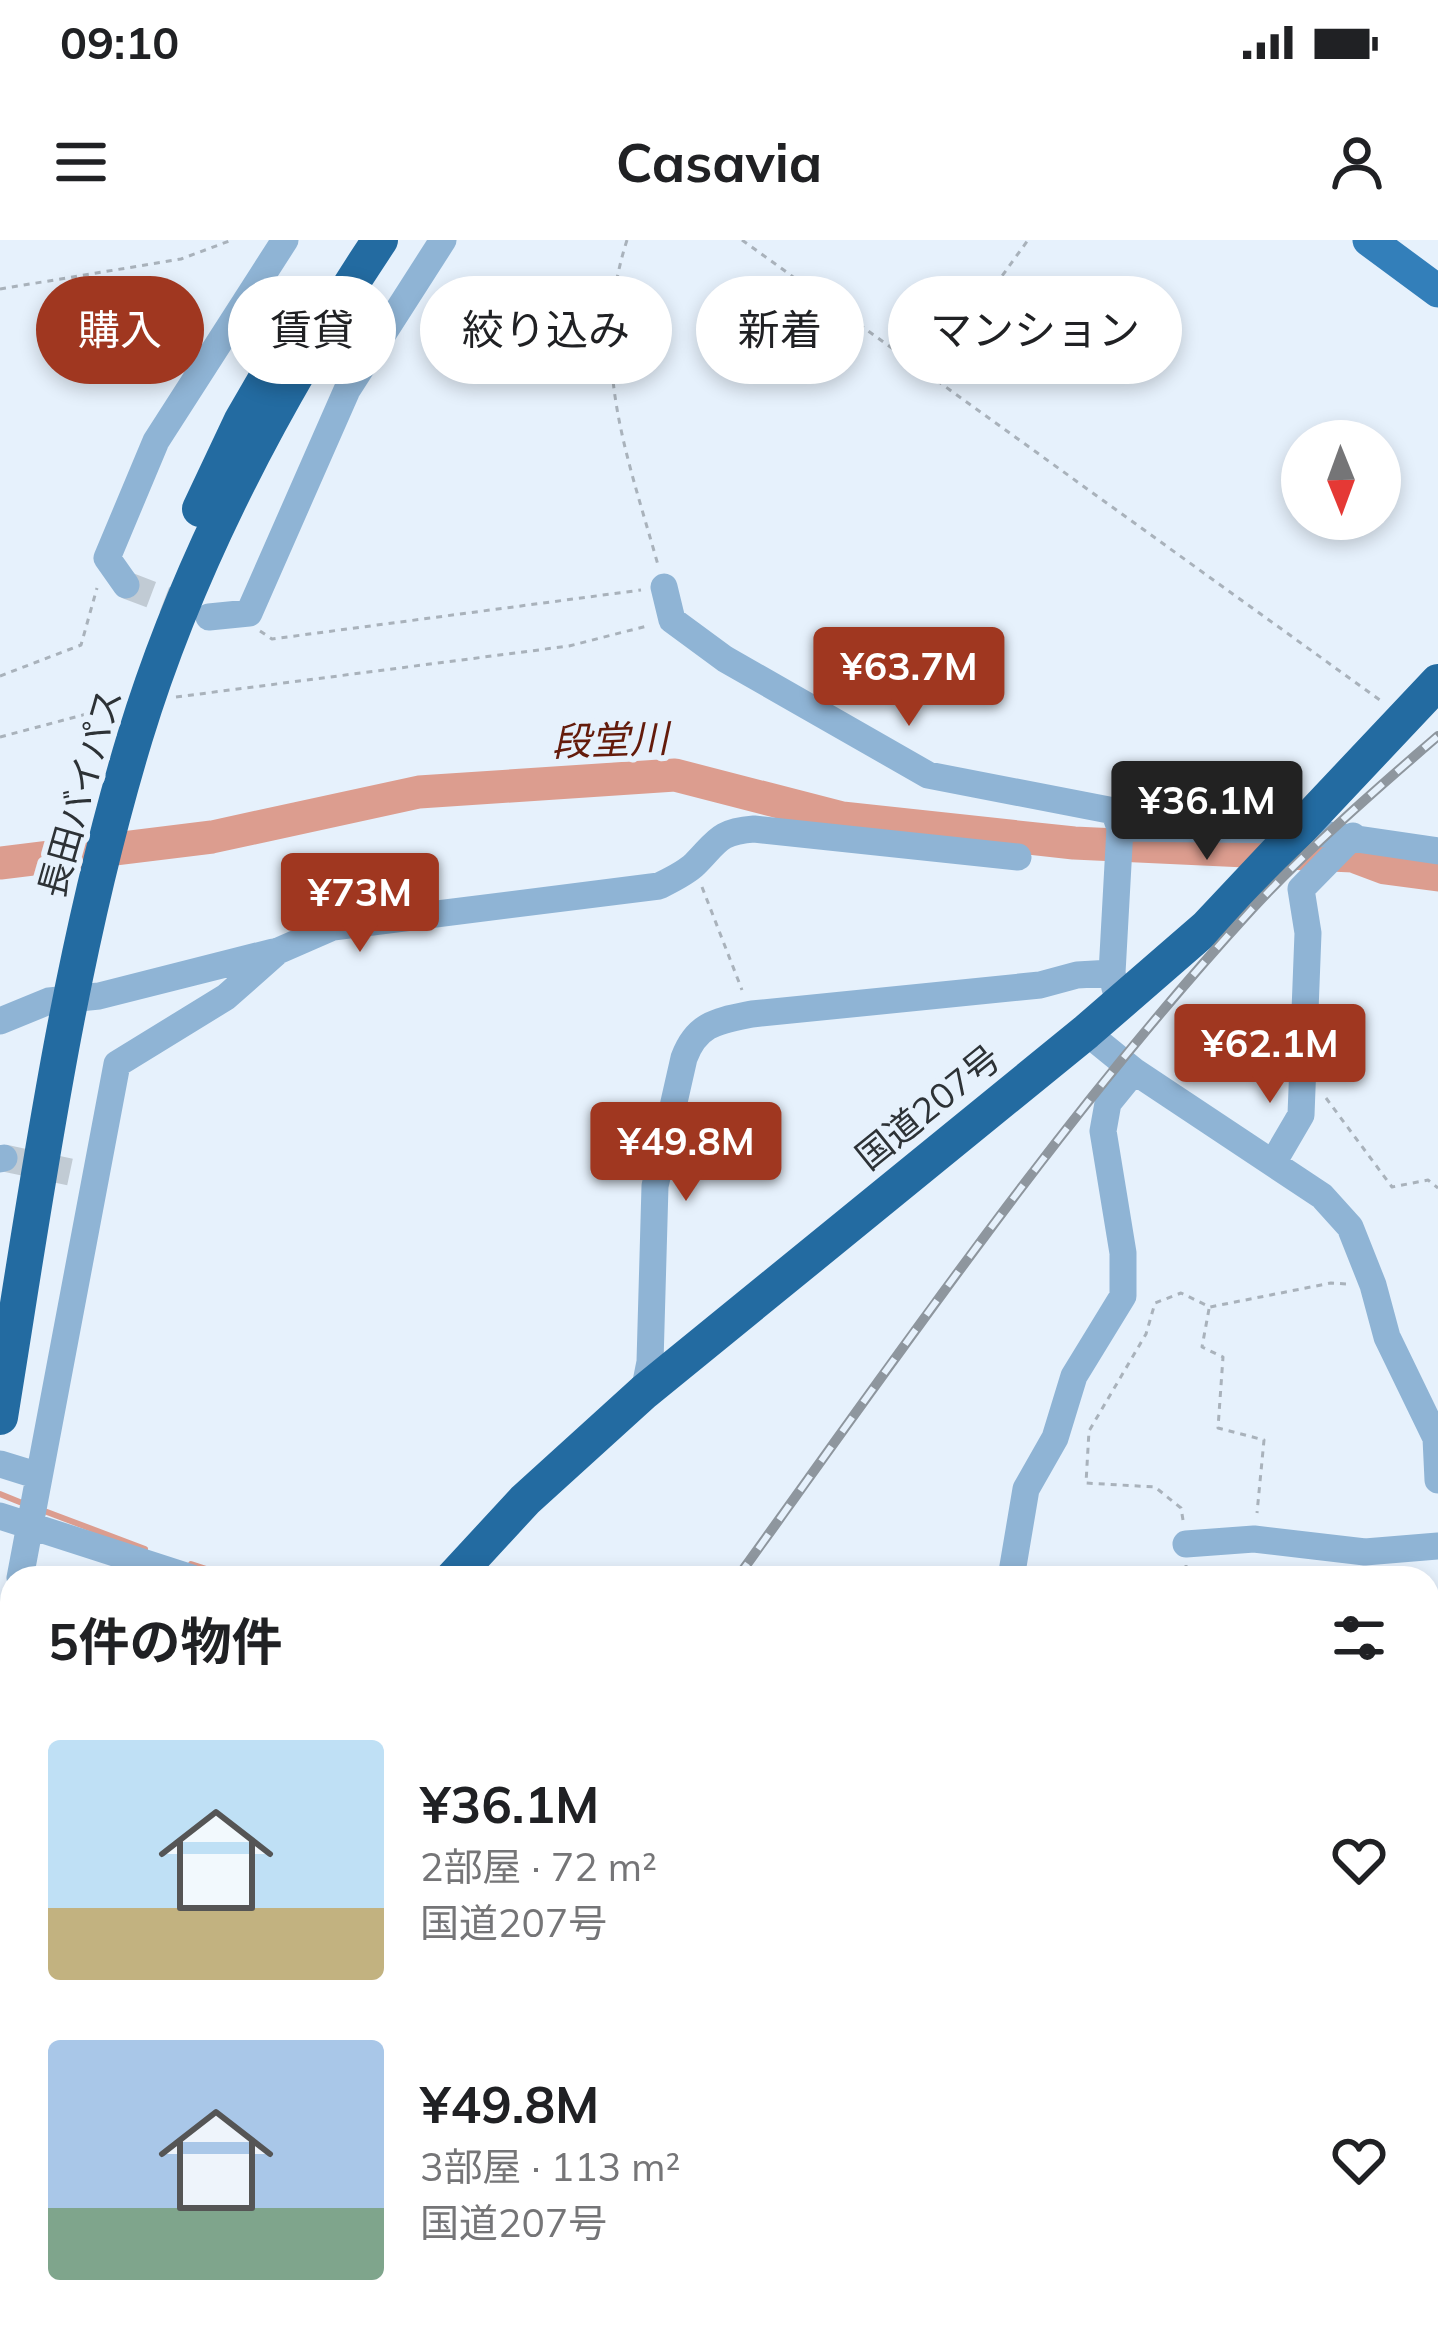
<!DOCTYPE html>
<html lang="ja">
<meta charset="utf-8">
<style>
:root{--surface:#fff;--page:#f6f6f6;--text:#202124;--muted:#757577;--accent:#a03720}
body{margin:0;font-family:Mulish,"Noto Sans JP",sans-serif;background:var(--page);color:var(--text);height:100vh;display:flex;flex-direction:column;font-size:45px;white-space:nowrap}
*{box-sizing:border-box;margin:0}
p{font-size:39px;color:var(--muted)}
.icon{flex:none;width:66px;height:66px;fill:none;stroke:currentColor;stroke-width:2;stroke-linecap:round;stroke-linejoin:round}
.map{position:relative;flex:1;overflow:hidden}
.drawer{position:absolute;left:0px;top:1326px;width:1440px;height:771px;display:flex;flex-direction:column;background:var(--surface);border-radius:36px 36px 0 0;box-shadow:0 6px 18px #0003}
.drawer>*{flex:none}
.guide{position:absolute;left:36px;top:36px;width:1368px;height:108px;display:flex;gap:24px}
.needle{width:78px;rotate:179deg}
.buttons{position:absolute;left:1281px;top:180px;display:grid;gap:24px}
.buttons a{display:grid;place-items:center;width:120px;height:120px;border-radius:50%;background:var(--surface);box-shadow:0 6px 18px #0003;font-size:60px}
.price{position:absolute;translate:-50% -102px;padding:0 27px;border-radius:12px;background:var(--accent);color:#fff;font-size:39px;line-height:78px;filter:drop-shadow(0 3px 6px #0008)}
.price::after{content:'';position:absolute;left:50%;top:72px;width:36px;height:27px;margin-left:-18px;background:inherit;clip-path:polygon(0 0,100% 0,50% 100%)}
.price.selected{background:#222;color:#fff}
ul{padding:0;list-style:none}
li{display:flex;align-items:center;gap:36px;height:300px;padding:0 48px}
li span{display:grid;place-items:center;flex:none;width:336px;height:240px;border-radius:12px;color:#555}
li>.icon{margin-inline-start:auto}
span .icon{width:144px;height:144px;fill:#fffc;stroke-width:1}
li b{font-size:51px}
h2{display:flex;justify-content:space-between;align-items:center;height:144px;padding:0 48px;font-size:51px}
.pill{padding:0 42px;border-radius:54px;background:var(--surface);box-shadow:0 6px 18px #0003;font-size:42px;line-height:108px}
.pill.selected{background:var(--accent);color:#fff}
.status{display:flex;justify-content:space-between;align-items:center;height:84px;padding:0 60px;background:var(--surface);direction:ltr}
.status svg{height:33px;fill:currentColor}
header{display:flex;justify-content:space-between;align-items:center;height:156px;padding:0 48px;background:var(--surface);font-size:54px;font-weight:700}
.map>svg:first-child{display:block}
.lines{fill:none;stroke-linecap:round;stroke-linejoin:round}
.stream{stroke:#dc9d8f;stroke-width:6}
.river{stroke:#dc9d8f;stroke-width:33}
.minor-tunnel{stroke:#c1cbd4;stroke-width:27;stroke-dasharray:27 14;stroke-linecap:butt}
.path{stroke:#a9b2bb;stroke-width:3;stroke-dasharray:6 6;stroke-linecap:butt}
.minor{stroke:#8fb4d5;stroke-width:27}
.major{stroke:#337fba;stroke-width:33}
.highway{stroke:#236ba1;stroke-width:36}
.rail-casing{stroke:#8e969e;stroke-width:10}
.rail{stroke:#e6f1fc;stroke-width:6;stroke-dasharray:18;stroke-linecap:butt}
.labels{text-anchor:middle;stroke-width:12;stroke-linejoin:round;paint-order:stroke}
.street-label{font-size:36px;fill:#2d3236;stroke:#e6f1fc}
.water-label{font-size:39px;font-style:italic;fill:#641b0b;stroke:#e6f1fc}
</style>
<div class="status"><b>09:10</b><svg viewBox="0 0 49 12"><path d="M0 12V9h3v3zM5 12V6h3v6zM10 12V3h3v9zM15 12V0h3v12zM26 1h20v11H26zM47 4h2v5h-2z"/></svg></div>
<header><svg class="icon" aria-label="menu" viewBox="0 0 24 24"><path d="M4 6h16M4 12h16M4 18h16"/></svg>Casavia<svg class="icon" aria-label="person" viewBox="0 0 24 24"><circle cx="12" cy="8" r="4"/><path d="M4 21q1-7 8-7t8 7"/></svg></header>
<div class="map">
<svg width="1438" height="2096" viewBox="0 0 1438 2096">
<rect width="100%" height="100%" fill="#e6f1fc"/>
<g class="lines">
<path class="stream" d="M 0,1254 L 27,1265
M 39,1269 L 145,1309
M 191,1324 L 234,1338"/>
<path class="river" d="M 0,623 L 212,597 L 419,552 L 675,535 L 842,578 L 1074,603 L 1353,616 L 1385,628 L 1438,635"/>
<path class="minor-tunnel" d="M 126,345 L 200,373
M 4,918 L 70,932"/>
<path class="path" d="M 627,0 C 589,119 626,211 658,325
M 742,0 L 1384,463
M 0,49 L 181,19 L 232,0
M 932,133 L 1028,0
M 260,391 L 272,399 L 641,350
M 0,436 L 81,405 L 97,348
M 176,457 L 569,406 L 647,386
M 0,497 L 113,467
M 702,647 L 742,750
M 1326,858 L 1392,947 L 1428,940 L 1438,948
M 1209,1069 L 1202,1107 L 1223,1117 L 1218,1188 L 1264,1200 L 1257,1273
M 1183,1280 L 1181,1268 L 1155,1247 L 1086,1243 L 1089,1191 L 1146,1094 L 1155,1063 L 1181,1053 L 1210,1067 L 1331,1043 L 1348,1044
M 1186,1325 L 1187,1338
M 1428,1433 L 1438,1426"/>
<path class="minor" d="M 126,345 L 107,318 L 156,201 L 285,0
M 664,347 L 672,380 L 725,419 L 928,535 L 1114,571 L 1120,588 L 1112,733 L 1115,748
M 209,377 L 249,373 L 347,150 L 443,0
M 1120,588 L 1296,590 L 1438,611
M 0,781 L 49,761 L 99,756 L 273,712
M 1086,792 L 1134,831 L 1322,956 L 1350,987 L 1373,1045 L 1387,1097 L 1436,1198 L 1438,1240
M 0,919 L 4,918
M 1273,923 L 1301,875 L 1308,693 L 1301,649 L 1353,596
M 644,1152 L 650,1122 L 655,946 L 684,818 C 697,783 718,781 752,774 L 1040,745 L 1077,735 L 1112,733
M 0,1224 L 39,1236
M 0,1276 L 192,1338
M 1186,1304 L 1254,1299 L 1365,1312 L 1438,1306
M 20,1338 L 117,824 L 226,757 L 278,711 L 333,687 L 659,646 C 671,640 686,633 695,624 C 718,601 718,592 754,589 L 1018,617
M 1011,1338 L 1026,1249 L 1055,1198 L 1074,1136 L 1123,1056 L 1123,1013 L 1103,891 L 1108,863 L 1134,831
M 0,1431 L 12,1376
M 1428,1709 L 1438,1706
M 1428,1785 L 1438,1787
M 1428,1842 L 1438,1847
M 1050,2085 L 1059,2096
M 1258,2085 L 1265,2096
M 1338,2085 L 1344,2096
M 214,2096 L 222,2085
M 427,2096 L 432,2085
M 1287,2096 L 1289,2085"/>
<path class="major" d="M 1369,0 L 1438,51"/>
<path class="highway" d="M 200,269 L 242,180 L 303,75
M 0,1177 C 37,949 68,718 135,497 C 189,320 278,153 380,0
M 453,1338 L 525,1260 L 644,1152 L 1086,792 L 1207,687 L 1438,442
M 0,1839 L 12,1829"/>
<g class="rail-casing">
<path id="rail" d="M 737,1338 C 901,1111 1062,876 1252,669 C 1310,607 1374,551 1438,496
M 176,2096 L 184,2085"/>
</g>
<use href="#rail" class="rail"/>
</g>
<g class="labels">
<g class="street-label">
<text transform="translate(80 553) rotate(-74)" y="13">長田バイパス</text>
<text transform="translate(928 867) rotate(-39)" y="13">国道207号</text>
</g>
<g class="water-label">
<text transform="translate(610 500) rotate(-2)" y="14">段堂川</text>
</g>
</g>
</svg>
<div class="buttons">
<a><svg class="needle" viewBox="-14 -14 28 28"><path d="M0-13l5 13h-10z" fill="#e53935"/><path d="M0 13l5-13h-10z" fill="#757577"/></svg></a>
</div>
<b class="price" style="left:909px;top:489px">¥63.7M</b>
<b class="price selected" style="left:1207px;top:623px">¥36.1M</b>
<b class="price" style="left:360px;top:715px">¥73M</b>
<b class="price" style="left:1270px;top:866px">¥62.1M</b>
<b class="price" style="left:686px;top:964px">¥49.8M</b>
<div class="guide">
<a class="pill selected">購入</a>
<a class="pill">賃貸</a>
<a class="pill">絞り込み</a>
<a class="pill">新着</a>
<a class="pill">マンション</a>
</div>
<section class="drawer">
<h2>5件の物件<svg class="icon" aria-label="filters" viewBox="0 0 24 24"><path d="M4 7h16M4 17h16"/><circle cx="9" cy="7" r="2"/><circle cx="15" cy="17" r="2"/></svg></h2>
<ul>
<li><span style="background:linear-gradient(#bfe0f5 70%,#c2b280 0)"><svg class="icon" aria-label="home" viewBox="0 0 24 24"><path d="M3 11l9-7 9 7M6 9v11h12V9"/></svg></span><div><b>¥36.1M</b><p>2部屋 · 72 m²</p><p>国道207号</p></div><svg class="icon" aria-label="heart" viewBox="0 0 24 24"><path d="M12 20l-8-8c-3-5 5-10 8-4 3-6 11-1 8 4z"/></svg></li>
<li><span style="background:linear-gradient(#a9c7e8 70%,#7fa58c 0)"><svg class="icon" aria-label="home" viewBox="0 0 24 24"><path d="M3 11l9-7 9 7M6 9v11h12V9"/></svg></span><div><b>¥49.8M</b><p>3部屋 · 113 m²</p><p>国道207号</p></div><svg class="icon" aria-label="heart" viewBox="0 0 24 24"><path d="M12 20l-8-8c-3-5 5-10 8-4 3-6 11-1 8 4z"/></svg></li>
</ul>
</section>
</div>
